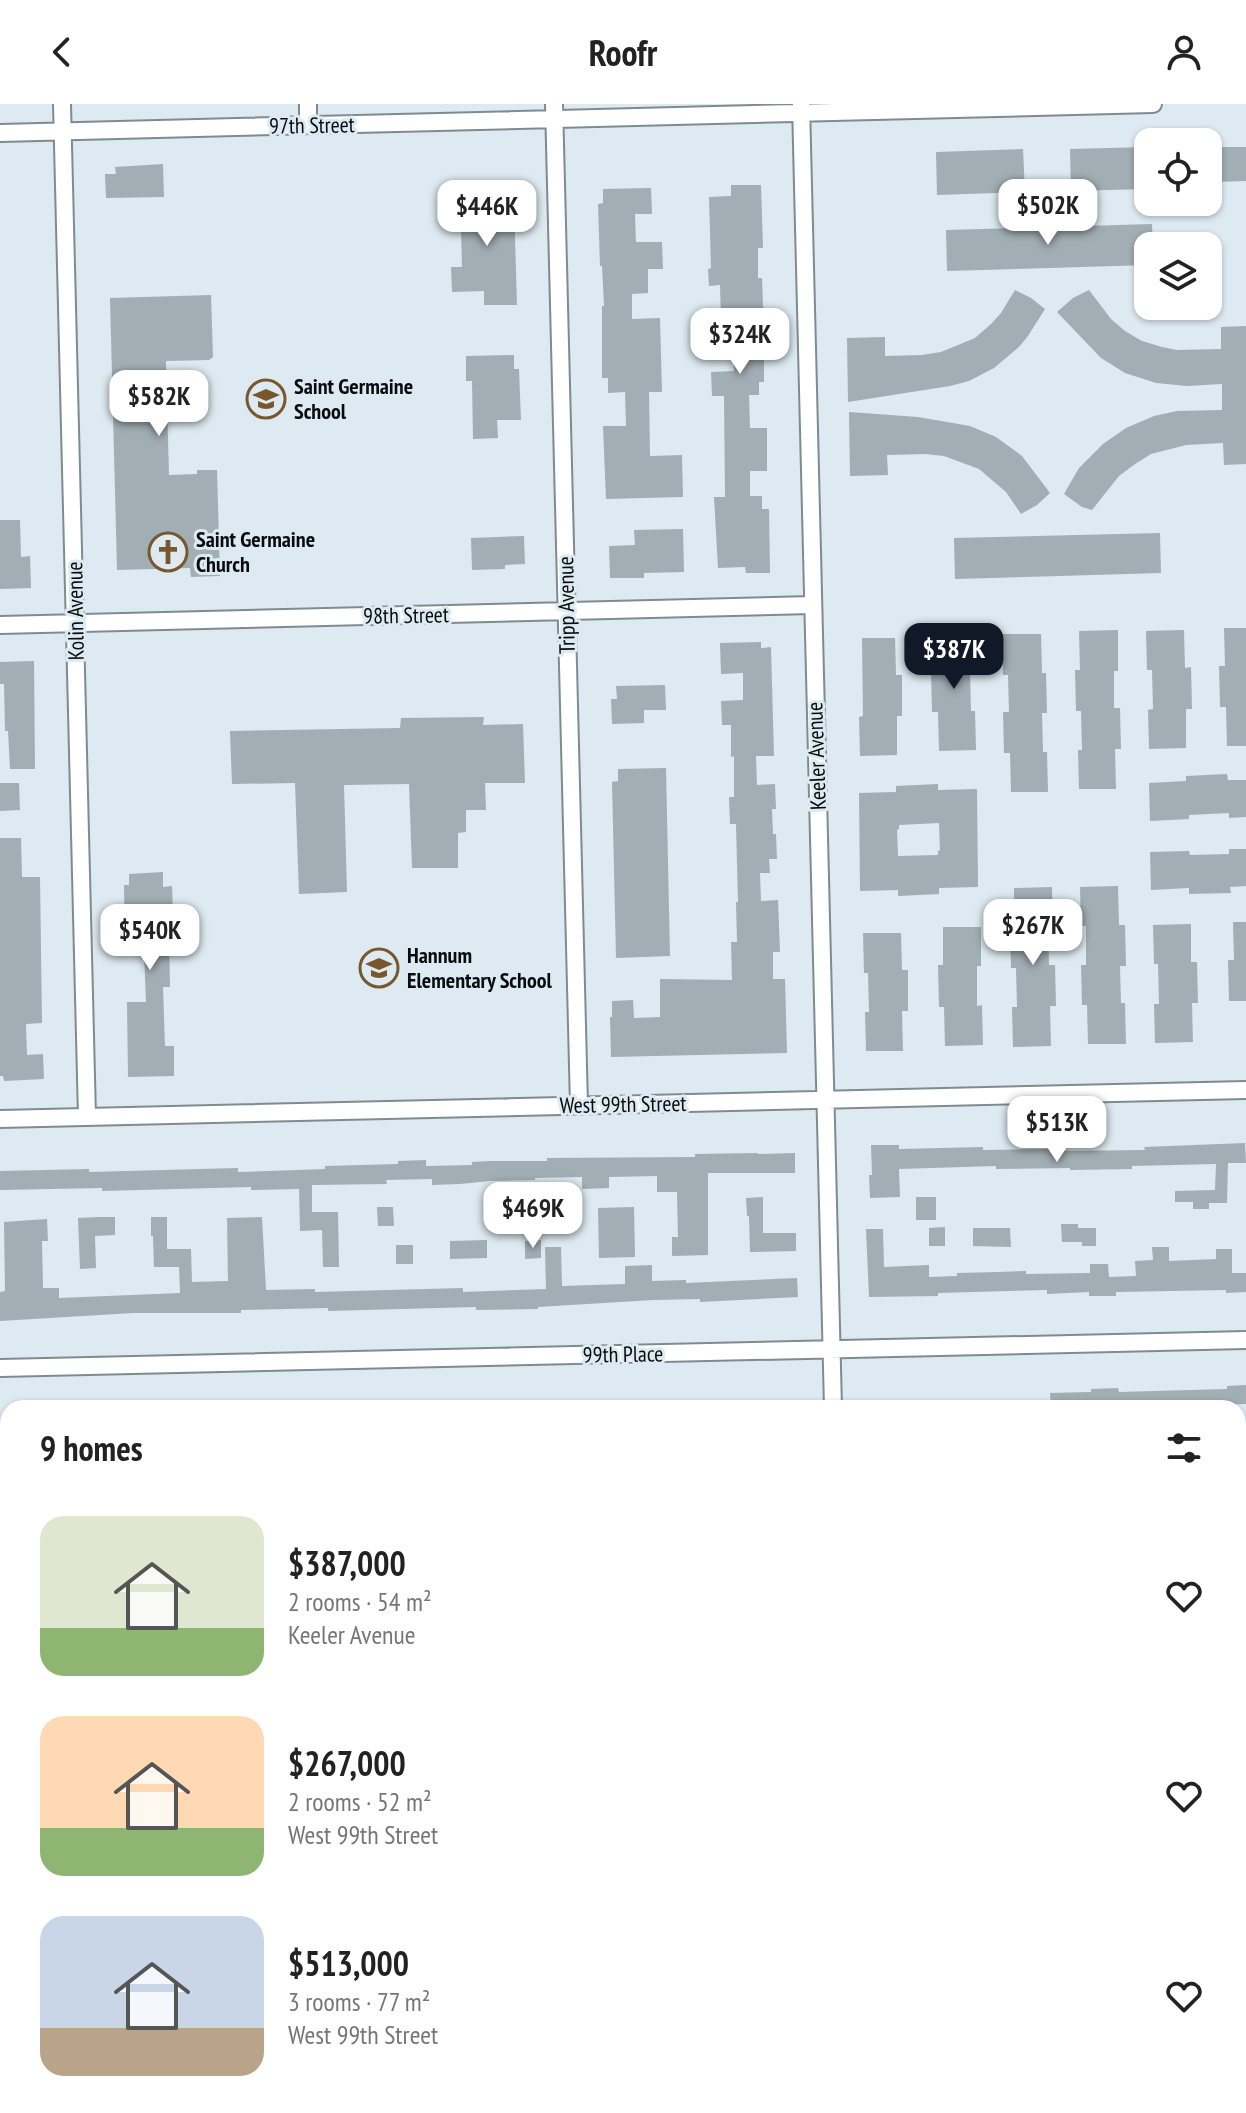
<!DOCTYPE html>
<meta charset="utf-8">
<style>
:root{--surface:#fff;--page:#f6f6f6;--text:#222;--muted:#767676;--accent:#111827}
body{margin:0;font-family:"PT Sans Narrow",sans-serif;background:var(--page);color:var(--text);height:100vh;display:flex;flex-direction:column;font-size:30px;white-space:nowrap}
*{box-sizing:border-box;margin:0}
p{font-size:26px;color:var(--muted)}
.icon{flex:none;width:44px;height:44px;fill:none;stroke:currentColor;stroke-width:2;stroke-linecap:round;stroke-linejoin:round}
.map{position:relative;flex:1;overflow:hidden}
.details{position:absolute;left:0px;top:1296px;width:1246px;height:714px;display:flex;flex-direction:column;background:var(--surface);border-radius:24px 24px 0 0;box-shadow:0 2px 6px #0004}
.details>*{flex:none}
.buttons{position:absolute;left:1134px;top:24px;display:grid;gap:16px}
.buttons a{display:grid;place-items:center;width:88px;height:88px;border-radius:16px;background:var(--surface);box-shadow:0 2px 6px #0004;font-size:40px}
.price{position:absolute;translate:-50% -68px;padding:0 18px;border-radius:16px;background:#fff;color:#222;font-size:26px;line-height:52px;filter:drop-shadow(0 2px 4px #0008)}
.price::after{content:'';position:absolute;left:50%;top:48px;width:24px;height:18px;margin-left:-12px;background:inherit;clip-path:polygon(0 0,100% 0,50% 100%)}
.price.current{background:var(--accent);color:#fff}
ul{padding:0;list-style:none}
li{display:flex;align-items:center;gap:24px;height:200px;padding:0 40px}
li span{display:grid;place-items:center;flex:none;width:224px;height:160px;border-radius:24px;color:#555}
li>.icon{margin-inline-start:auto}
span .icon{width:96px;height:96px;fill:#fffc;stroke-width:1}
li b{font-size:34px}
h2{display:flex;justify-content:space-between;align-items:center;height:96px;padding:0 40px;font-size:34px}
header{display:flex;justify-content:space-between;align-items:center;height:104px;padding:0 40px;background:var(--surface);font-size:36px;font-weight:800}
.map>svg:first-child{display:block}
.building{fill:#a1aeb4;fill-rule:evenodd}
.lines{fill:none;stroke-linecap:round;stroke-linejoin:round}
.minor-casing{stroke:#7f8b91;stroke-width:20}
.minor{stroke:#fff;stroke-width:16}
.labels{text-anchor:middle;stroke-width:6;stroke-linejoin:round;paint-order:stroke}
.street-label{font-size:22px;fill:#080c0e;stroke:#ddeaf1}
.poi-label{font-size:22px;font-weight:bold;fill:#080c0e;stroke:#ddeaf1;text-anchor:start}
</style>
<header><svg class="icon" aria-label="back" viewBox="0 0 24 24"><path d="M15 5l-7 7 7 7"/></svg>Roofr<svg class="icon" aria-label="person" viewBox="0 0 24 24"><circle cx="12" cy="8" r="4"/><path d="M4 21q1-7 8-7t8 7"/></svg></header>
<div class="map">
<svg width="1246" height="2009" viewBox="0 0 1246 2009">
<rect width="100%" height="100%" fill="#ddeaf1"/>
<path class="building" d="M 1148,43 L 1148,85 L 1071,87 L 1070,45 Z
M 1212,43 L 1246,43 L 1246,77 L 1213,78 Z
M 1023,45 L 1025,88 L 937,91 L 936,48 Z
M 163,60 L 164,93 L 106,94 L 105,70 L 116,70 L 115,63 Z
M 731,81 L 761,81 L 763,144 L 758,144 L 758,174 L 762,174 L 764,226 L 759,226 L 759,255 L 764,255 L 764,278 L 759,278 L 759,291 L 749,291 L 750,324 L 767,324 L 767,367 L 750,367 L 750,392 L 762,392 L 762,405 L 769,405 L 770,469 L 746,469 L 745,463 L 718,464 L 714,393 L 725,393 L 724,292 L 712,292 L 711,268 L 734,267 L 733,240 L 711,240 L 711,216 L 721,216 L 720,181 L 709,182 L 708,165 L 711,164 L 709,93 L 731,92 Z
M 651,84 L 652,110 L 635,110 L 636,138 L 662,138 L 663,165 L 648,165 L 648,189 L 632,190 L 632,215 L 660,214 L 662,288 L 649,288 L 650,352 L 682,351 L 683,393 L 606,395 L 603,322 L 626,322 L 625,288 L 608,289 L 608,274 L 602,274 L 602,202 L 604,202 L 602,162 L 600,162 L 598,100 L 603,99 L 603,85 Z
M 508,87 L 508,100 L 514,100 L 517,201 L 484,201 L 484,187 L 452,188 L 451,163 L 462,163 L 460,88 Z
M 1152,120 L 1153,142 L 1148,142 L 1148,161 L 947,167 L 946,126 Z
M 1015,186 L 1031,194 L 1045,205 L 1028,232 L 1019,243 L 994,264 L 969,277 L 950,282 L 848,298 L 847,234 L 885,233 L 885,252 L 922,251 L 941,248 L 975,234 L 991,220 L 1001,209 Z
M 1089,186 L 1111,215 L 1125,227 L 1142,237 L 1162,243 L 1177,246 L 1221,245 L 1221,223 L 1246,222 L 1246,360 L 1224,361 L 1223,339 L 1186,341 L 1151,350 L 1135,360 L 1119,372 L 1092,406 L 1082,403 L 1064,390 L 1079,364 L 1103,340 L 1126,324 L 1154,312 L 1177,307 L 1222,306 L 1222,280 L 1187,282 L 1156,279 L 1125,269 L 1101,254 L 1057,208 L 1073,194 Z
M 211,191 L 213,253 L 209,256 L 166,257 L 169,371 L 197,370 L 197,366 L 217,366 L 220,472 L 191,473 L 190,464 L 117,466 L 110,194 Z
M 514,251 L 514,265 L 519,265 L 521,316 L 497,316 L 498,334 L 473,335 L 472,277 L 466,277 L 466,252 Z
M 849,308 L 918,313 L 970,322 L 996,333 L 1022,352 L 1050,389 L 1037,401 L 1021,410 L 1006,388 L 979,365 L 944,352 L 925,350 L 887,351 L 888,371 L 850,372 Z
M 0,416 L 20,416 L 21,453 L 30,452 L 31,484 L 0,485 Z
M 683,425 L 684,468 L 644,469 L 644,474 L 610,474 L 609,442 L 635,441 L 634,426 Z
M 1160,429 L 1161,469 L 955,475 L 954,434 Z
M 524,432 L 525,460 L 505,461 L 505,465 L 472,466 L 471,434 Z
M 1224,524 L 1246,524 L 1246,642 L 1227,642 L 1226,603 L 1220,603 L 1219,562 L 1225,562 Z
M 1118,526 L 1118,567 L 1114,567 L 1114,604 L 1120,604 L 1121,645 L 1115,645 L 1116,685 L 1079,685 L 1078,646 L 1082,646 L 1081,607 L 1076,607 L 1075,566 L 1080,566 L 1079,527 Z
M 1184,526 L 1185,564 L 1191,563 L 1192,605 L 1186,605 L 1186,644 L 1149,645 L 1148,606 L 1153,605 L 1152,566 L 1147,566 L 1146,527 Z
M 974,528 L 975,568 L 970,568 L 971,607 L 975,607 L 976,646 L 939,647 L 938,608 L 932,608 L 931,567 L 936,567 L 936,529 Z
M 1002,530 L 1041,530 L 1042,569 L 1046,569 L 1047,609 L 1042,609 L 1043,648 L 1047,648 L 1048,688 L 1011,688 L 1010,649 L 1004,649 L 1003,608 L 1009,608 L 1008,571 L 1003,571 Z
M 862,534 L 895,534 L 896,571 L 902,571 L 902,612 L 897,612 L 897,651 L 860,652 L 859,613 L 863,612 Z
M 761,538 L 761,544 L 771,543 L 774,652 L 756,652 L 757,681 L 775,680 L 776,705 L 772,705 L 773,730 L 776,730 L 777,755 L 769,755 L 770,769 L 760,769 L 761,797 L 778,796 L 780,848 L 773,848 L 773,875 L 785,875 L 787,949 L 611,953 L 610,913 L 612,913 L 612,897 L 633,896 L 634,914 L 660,913 L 660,875 L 732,876 L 731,838 L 737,838 L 736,798 L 738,798 L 736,720 L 730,720 L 729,693 L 734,693 L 734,652 L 731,653 L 731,621 L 722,621 L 721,597 L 743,596 L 743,569 L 721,570 L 720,539 Z
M 34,557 L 35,665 L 10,665 L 8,627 L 5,627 L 4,580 L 0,580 L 0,558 Z
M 665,581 L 666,606 L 644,606 L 644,619 L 612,620 L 611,595 L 617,595 L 616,582 Z
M 484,613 L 483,621 L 523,620 L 525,679 L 485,679 L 486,706 L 466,706 L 466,728 L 458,729 L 458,764 L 412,764 L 409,680 L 344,681 L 347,788 L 299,790 L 295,679 L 232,680 L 230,627 L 400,624 L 401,614 Z
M 666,664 L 670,852 L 616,854 L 612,678 L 618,677 L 618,665 Z
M 1227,670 L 1228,676 L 1246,676 L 1246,713 L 1229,714 L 1229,709 L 1189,711 L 1189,715 L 1150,717 L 1149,679 L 1186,677 L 1186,672 Z
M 0,679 L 19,679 L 20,706 L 0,707 Z
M 938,680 L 938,686 L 977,685 L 978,783 L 939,784 L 939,790 L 898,792 L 898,786 L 860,787 L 859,689 L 896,688 L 896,682 ZM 939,719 L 940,746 L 938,747 L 938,751 L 898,752 L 897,726 L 899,725 L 899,721 Z
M 0,734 L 21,734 L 22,773 L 40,773 L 42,919 L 26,920 L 27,951 L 43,950 L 44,975 L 4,977 L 3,972 L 0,972 Z
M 1229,745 L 1246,745 L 1246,782 L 1230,783 L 1231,789 L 1189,790 L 1189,784 L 1151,786 L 1150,748 L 1189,747 L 1190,751 L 1229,750 Z
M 163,768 L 163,783 L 172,782 L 173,810 L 178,810 L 179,835 L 169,835 L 170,883 L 163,883 L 165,942 L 174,942 L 174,972 L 128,973 L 127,898 L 146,898 L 144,848 L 125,849 L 124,781 L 129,781 L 129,770 Z
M 1118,782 L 1119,821 L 1125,821 L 1126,862 L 1120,862 L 1121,899 L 1125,899 L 1126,940 L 1088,940 L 1087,901 L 1082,901 L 1081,861 L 1086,861 L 1086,822 L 1081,822 L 1080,783 Z
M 1052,783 L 1053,824 L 1048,824 L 1049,861 L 1055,861 L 1056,902 L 1050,902 L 1051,942 L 1013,943 L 1012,903 L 1017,903 L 1016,864 L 1011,864 L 1010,823 L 1014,823 L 1014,784 Z
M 1233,818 L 1246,818 L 1246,897 L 1229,897 L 1228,856 L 1234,856 Z
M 1191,820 L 1191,858 L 1197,858 L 1198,899 L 1192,899 L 1193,938 L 1155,939 L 1154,900 L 1159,900 L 1158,860 L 1154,860 L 1153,821 Z
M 943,823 L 981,823 L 981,862 L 977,862 L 977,902 L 982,901 L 983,941 L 945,942 L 944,903 L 939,903 L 938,861 L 943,861 Z
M 863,829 L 901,829 L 902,866 L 908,866 L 908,907 L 902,907 L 903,947 L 866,947 L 865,908 L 869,908 L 868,869 L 864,869 Z
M 1245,1039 L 1246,1059 L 1228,1059 L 1227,1099 L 1209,1099 L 1209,1105 L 1193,1105 L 1193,1098 L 1175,1098 L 1175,1087 L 1215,1086 L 1216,1060 L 1132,1062 L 1132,1065 L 1070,1066 L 1070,1064 L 996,1065 L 996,1062 L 899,1065 L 900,1093 L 870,1094 L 869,1071 L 872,1071 L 871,1041 L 899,1041 L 899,1045 L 983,1043 L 983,1046 L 1057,1045 L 1057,1047 L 1145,1046 L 1144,1043 Z
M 758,1049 L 758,1050 L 795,1049 L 795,1069 L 708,1069 L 708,1151 L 672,1152 L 672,1133 L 678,1133 L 677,1088 L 657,1088 L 657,1072 L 609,1073 L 609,1084 L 582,1085 L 582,1073 L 535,1074 L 535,1076 L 490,1077 L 460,1080 L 432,1081 L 432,1075 L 386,1076 L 387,1080 L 312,1081 L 312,1108 L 338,1108 L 339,1163 L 323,1163 L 322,1126 L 300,1127 L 299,1085 L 251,1086 L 251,1083 L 102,1087 L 102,1084 L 0,1086 L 0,1067 L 89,1065 L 89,1068 L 238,1064 L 238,1068 L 325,1065 L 325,1062 L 398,1060 L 398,1057 L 426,1056 L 426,1062 L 472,1061 L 472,1058 L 489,1057 L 547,1057 L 547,1054 L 695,1053 L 695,1050 Z
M 763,1093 L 763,1129 L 796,1129 L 796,1147 L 750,1148 L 749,1112 L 747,1112 L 746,1094 Z
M 916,1093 L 936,1093 L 936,1116 L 916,1116 Z
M 377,1103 L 393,1103 L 394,1122 L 378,1122 Z
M 634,1103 L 635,1153 L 599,1154 L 598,1104 Z
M 99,1113 L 115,1113 L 115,1131 L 95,1132 L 96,1164 L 80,1165 L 78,1114 Z
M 151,1113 L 167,1113 L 167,1145 L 191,1145 L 192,1178 L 228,1177 L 227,1114 L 262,1113 L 266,1186 L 315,1185 L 315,1188 L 463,1184 L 463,1188 L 546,1185 L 545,1143 L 561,1143 L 562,1182 L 625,1180 L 625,1162 L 652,1161 L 652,1177 L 686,1176 L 686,1179 L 797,1174 L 798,1193 L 700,1198 L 700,1195 L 653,1196 L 538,1203 L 538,1205 L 476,1206 L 476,1203 L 328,1207 L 328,1204 L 241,1206 L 241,1209 L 133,1209 L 0,1217 L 0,1188 L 5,1187 L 4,1118 L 47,1115 L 48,1137 L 42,1137 L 43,1184 L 59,1184 L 59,1194 L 180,1189 L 179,1163 L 154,1163 L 153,1132 L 151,1132 Z
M 1061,1120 L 1078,1120 L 1078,1124 L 1096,1124 L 1096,1142 L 1082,1142 L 1082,1138 L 1062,1138 Z
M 945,1123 L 945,1142 L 929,1142 L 929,1124 Z
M 973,1124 L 1010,1124 L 1011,1143 L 973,1142 Z
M 866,1125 L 883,1125 L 884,1163 L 929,1161 L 929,1173 L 957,1172 L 957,1169 L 999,1168 L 1026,1167 L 1026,1170 L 1090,1169 L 1090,1160 L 1108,1160 L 1109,1173 L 1136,1172 L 1135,1157 L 1153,1156 L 1152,1143 L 1169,1143 L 1169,1157 L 1216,1155 L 1216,1145 L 1232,1145 L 1232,1169 L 1246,1169 L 1246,1188 L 1226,1189 L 1226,1186 L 1116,1188 L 1116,1192 L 1089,1192 L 1089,1188 L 1047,1190 L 1047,1186 L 938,1189 L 938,1192 L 869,1193 Z
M 487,1136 L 487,1154 L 450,1155 L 450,1137 Z
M 541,1136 L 541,1154 L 525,1155 L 525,1137 Z
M 396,1141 L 413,1141 L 413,1160 L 396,1160 Z
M 1246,1281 L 1246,1300 L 1208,1301 L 1209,1304 L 1051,1304 L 1050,1289 L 1091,1288 L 1091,1285 L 1118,1284 L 1119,1288 L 1227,1285 L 1227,1282 Z"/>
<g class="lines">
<g class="minor-casing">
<path id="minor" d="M 62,0 L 87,1013
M 308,0 L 308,21
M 554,0 L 579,1002
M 801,0 L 833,1304
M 0,29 L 1153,0
M 0,521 L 812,501
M 0,1015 L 1246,986
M 0,1264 L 1246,1236
M 1238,1481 L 1246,1481
M 0,1510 L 8,1510
M 1238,1973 L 1246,1973
M 0,2000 L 8,2000
M 113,2002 L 113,2009
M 357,2002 L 357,2009
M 604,2002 L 604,2009
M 851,2002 L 852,2009
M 1096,2002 L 1097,2009"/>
</g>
<use href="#minor" class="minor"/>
</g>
<defs>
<g id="school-ring" transform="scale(2)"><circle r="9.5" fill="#ddeaf1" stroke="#78572d" stroke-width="1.5"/><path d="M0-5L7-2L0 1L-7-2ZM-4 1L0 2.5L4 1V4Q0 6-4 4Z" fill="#78572d"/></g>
<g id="church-ring" transform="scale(2)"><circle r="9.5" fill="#ddeaf1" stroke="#78572d" stroke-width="1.5"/><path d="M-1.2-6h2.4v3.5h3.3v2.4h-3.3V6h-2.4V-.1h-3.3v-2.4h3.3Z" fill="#78572d"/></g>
</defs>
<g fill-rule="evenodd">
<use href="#school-ring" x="266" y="295"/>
<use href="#church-ring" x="168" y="448"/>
<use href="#school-ring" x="379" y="864"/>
</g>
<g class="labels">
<g class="street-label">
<text transform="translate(312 21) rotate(-1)" y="8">97th Street</text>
<text transform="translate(566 501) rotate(-91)" y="8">Tripp Avenue</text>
<text transform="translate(75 507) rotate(-91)" y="8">Kolin Avenue</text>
<text transform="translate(406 511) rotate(-1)" y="8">98th Street</text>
<text transform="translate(816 652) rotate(-92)" y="8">Keeler Avenue</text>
<text transform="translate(623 1000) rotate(-1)" y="8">West 99th Street</text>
<text transform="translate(623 1250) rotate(-1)" y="8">99th Place</text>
</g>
<g class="poi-label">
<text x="294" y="290">Saint Germaine<tspan x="294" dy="25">School</tspan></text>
<text x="196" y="443">Saint Germaine<tspan x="196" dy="25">Church</tspan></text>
<text x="407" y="859">Hannum<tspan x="407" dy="25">Elementary School</tspan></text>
</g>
</g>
</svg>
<div class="buttons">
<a><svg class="icon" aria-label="locate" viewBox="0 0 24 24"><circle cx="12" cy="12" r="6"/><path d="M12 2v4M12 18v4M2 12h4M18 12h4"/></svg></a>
<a><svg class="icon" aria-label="layers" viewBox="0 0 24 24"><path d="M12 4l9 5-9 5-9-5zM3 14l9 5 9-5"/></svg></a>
</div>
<b class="price" style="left:1048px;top:143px">$502K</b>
<b class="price" style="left:487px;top:144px">$446K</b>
<b class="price" style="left:740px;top:272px">$324K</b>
<b class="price" style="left:159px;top:334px">$582K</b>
<b class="price current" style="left:954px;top:587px">$387K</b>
<b class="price" style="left:1033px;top:863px">$267K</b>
<b class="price" style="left:150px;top:868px">$540K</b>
<b class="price" style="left:1057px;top:1060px">$513K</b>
<b class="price" style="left:533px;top:1146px">$469K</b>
<section class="details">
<h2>9 homes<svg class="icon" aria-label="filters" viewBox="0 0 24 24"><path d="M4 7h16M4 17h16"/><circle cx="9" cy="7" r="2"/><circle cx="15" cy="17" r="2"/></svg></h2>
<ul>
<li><span style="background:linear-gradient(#dfe7d0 70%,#8fb573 0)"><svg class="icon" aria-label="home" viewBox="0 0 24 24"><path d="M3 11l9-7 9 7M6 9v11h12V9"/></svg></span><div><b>$387,000</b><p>2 rooms · 54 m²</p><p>Keeler Avenue</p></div><svg class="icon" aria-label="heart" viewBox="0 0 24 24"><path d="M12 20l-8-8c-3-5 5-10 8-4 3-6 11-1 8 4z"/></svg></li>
<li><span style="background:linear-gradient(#ffd9b3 70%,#8fb573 0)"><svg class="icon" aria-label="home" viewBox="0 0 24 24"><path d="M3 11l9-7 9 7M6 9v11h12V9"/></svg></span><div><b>$267,000</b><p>2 rooms · 52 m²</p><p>West 99th Street</p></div><svg class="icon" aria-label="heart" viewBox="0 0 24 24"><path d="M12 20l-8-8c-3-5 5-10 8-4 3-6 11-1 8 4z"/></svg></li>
<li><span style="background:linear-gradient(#c9d6e8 70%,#b9a48a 0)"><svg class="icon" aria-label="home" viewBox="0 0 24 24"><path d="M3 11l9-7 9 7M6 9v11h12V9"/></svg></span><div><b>$513,000</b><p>3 rooms · 77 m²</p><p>West 99th Street</p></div><svg class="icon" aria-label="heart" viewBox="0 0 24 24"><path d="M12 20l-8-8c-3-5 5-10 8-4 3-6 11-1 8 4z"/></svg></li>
</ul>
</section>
</div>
